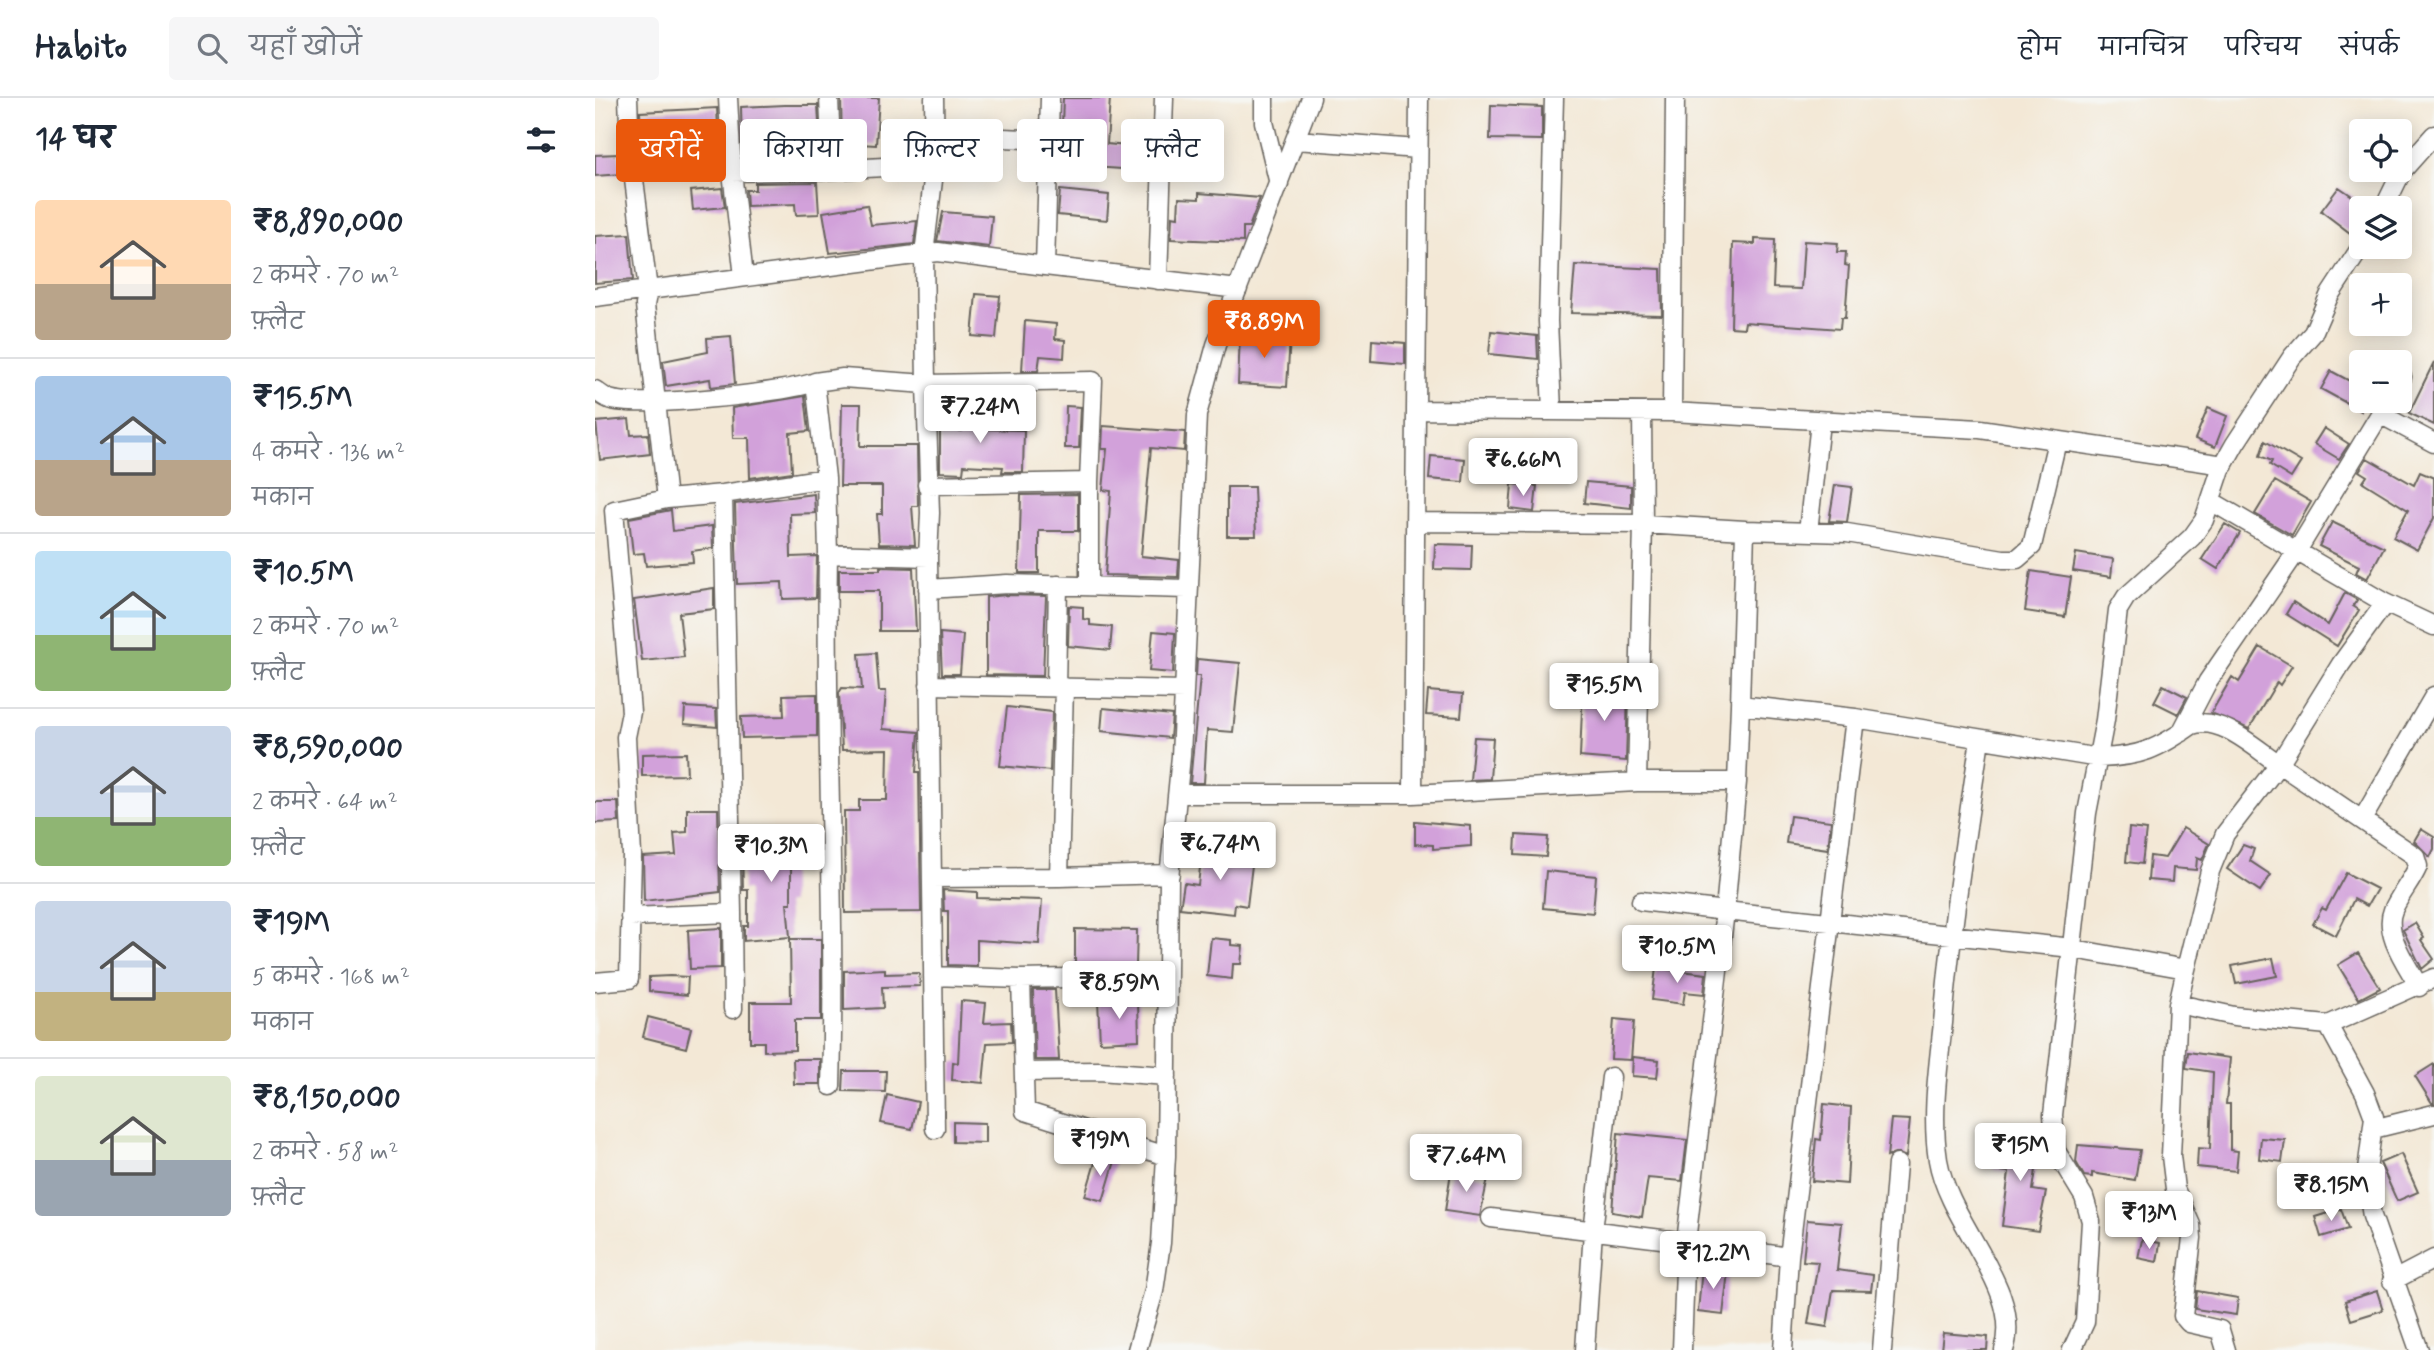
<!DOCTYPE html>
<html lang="hi">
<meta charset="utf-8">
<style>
:root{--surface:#fff;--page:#f6f6f7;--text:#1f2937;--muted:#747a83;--line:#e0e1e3;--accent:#ea580c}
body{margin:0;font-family:Mynerve,"Playpen Sans Deva",sans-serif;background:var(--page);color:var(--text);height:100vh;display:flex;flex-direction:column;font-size:26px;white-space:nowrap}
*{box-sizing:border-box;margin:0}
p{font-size:23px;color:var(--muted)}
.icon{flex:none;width:38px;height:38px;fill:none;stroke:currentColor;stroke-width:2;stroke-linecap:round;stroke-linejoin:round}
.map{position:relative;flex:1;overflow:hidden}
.sheet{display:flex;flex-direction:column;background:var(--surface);width:595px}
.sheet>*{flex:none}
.top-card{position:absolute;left:21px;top:21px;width:665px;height:63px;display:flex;gap:14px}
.controls{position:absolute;left:1754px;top:21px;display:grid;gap:14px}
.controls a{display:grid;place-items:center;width:63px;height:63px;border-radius:7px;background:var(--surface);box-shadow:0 4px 18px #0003;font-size:35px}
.price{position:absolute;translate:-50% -60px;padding:0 16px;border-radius:7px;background:#fff;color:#222;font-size:23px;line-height:46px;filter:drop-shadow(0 2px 4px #0008)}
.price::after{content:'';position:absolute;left:50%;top:42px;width:21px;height:16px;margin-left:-10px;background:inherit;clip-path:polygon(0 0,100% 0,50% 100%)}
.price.active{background:var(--accent);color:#fff}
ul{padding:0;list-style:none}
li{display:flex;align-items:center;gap:21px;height:175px;padding:0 35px}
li+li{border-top:2px solid var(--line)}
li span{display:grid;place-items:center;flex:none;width:196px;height:140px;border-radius:7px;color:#555}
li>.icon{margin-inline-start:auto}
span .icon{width:84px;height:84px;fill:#fffc;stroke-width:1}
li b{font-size:30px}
h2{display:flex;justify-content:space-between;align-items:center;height:84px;padding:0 35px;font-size:30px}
.tag{padding:0 24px;border-radius:7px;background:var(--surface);box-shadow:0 4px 18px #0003;font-size:24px;line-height:63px}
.tag.active{background:var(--accent);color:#fff}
header{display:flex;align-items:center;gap:42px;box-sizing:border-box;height:98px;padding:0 35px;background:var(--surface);border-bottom:2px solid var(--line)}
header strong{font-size:33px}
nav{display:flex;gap:38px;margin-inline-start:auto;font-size:24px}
.search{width:490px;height:63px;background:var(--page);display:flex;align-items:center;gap:18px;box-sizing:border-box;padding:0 24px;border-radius:7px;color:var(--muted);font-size:26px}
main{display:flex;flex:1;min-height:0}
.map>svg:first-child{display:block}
.building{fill:#d2a1da}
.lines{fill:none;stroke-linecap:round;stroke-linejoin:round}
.street-casing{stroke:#67635d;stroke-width:21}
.street{stroke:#fff;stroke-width:18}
</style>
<header>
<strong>Habito</strong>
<div class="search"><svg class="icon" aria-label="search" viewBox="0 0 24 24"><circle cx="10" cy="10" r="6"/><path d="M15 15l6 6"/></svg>यहाँ खोजें</div>
<nav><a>होम</a><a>मानचित्र</a><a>परिचय</a><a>संपर्क</a></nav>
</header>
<main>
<section class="sheet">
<h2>14 घर<svg class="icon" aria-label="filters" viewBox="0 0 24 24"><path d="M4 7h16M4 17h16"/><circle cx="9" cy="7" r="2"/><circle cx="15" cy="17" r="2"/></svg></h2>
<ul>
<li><span style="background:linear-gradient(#ffd9b3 60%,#b9a48a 0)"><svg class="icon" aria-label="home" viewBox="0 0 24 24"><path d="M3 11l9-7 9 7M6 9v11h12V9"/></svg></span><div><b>₹8,890,000</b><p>2 कमरे · 70 m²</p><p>फ़्लैट</p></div></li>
<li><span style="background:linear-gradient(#a9c7e8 60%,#b9a48a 0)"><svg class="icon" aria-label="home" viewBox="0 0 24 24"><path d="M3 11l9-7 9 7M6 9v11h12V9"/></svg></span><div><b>₹15.5M</b><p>4 कमरे · 136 m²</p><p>मकान</p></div></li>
<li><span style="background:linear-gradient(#bfe0f5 60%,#8fb573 0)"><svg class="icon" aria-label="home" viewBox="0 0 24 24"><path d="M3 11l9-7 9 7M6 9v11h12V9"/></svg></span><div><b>₹10.5M</b><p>2 कमरे · 70 m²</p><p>फ़्लैट</p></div></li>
<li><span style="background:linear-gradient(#c9d6e8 65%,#8fb573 0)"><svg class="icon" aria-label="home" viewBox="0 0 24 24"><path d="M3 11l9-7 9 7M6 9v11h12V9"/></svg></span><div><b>₹8,590,000</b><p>2 कमरे · 64 m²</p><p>फ़्लैट</p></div></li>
<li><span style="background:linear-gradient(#c9d6e8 65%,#c2b280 0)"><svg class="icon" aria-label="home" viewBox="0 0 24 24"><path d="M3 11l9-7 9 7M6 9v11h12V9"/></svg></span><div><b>₹19M</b><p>5 कमरे · 168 m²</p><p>मकान</p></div></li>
<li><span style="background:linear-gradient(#dfe7d0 60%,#9aa5b1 0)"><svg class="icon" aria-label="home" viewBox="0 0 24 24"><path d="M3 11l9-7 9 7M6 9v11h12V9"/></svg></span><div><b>₹8,150,000</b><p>2 कमरे · 58 m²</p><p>फ़्लैट</p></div></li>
</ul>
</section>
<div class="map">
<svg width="1839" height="1252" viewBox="0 0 1839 1252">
<rect width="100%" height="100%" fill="#f6f6f2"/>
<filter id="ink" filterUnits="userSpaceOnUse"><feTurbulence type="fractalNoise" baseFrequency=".0143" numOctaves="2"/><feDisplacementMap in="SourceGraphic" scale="14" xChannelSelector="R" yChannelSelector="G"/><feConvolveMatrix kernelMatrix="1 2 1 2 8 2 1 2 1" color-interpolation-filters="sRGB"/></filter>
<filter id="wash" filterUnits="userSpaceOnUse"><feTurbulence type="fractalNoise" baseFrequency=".00686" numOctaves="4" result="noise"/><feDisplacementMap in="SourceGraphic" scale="28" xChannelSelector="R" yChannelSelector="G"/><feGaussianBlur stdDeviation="1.57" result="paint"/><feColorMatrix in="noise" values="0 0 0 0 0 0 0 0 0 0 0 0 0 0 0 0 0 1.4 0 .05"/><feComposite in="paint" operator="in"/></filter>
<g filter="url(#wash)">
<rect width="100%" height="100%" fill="#f3e8d6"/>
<g id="blocks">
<path class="building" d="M 246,0 L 284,0 L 281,47 L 247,45 Z
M 468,0 L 515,0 L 512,46 L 542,49 L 540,72 L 471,67 L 472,55 L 466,55 Z
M 190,7 L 223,7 L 224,25 L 187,26 L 187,48 L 147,48 L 146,9 Z
M 896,7 L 947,9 L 947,42 L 895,41 Z
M 122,10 L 124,50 L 90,52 L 91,74 L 64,75 L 63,54 L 47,55 L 45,14 Z
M 24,56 L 27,76 L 0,78 L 0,57 Z
M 222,84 L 224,116 L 201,117 L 200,106 L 152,108 L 151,92 L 160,92 L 160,85 Z
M 1744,89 L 1766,104 L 1766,129 L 1759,138 L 1726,113 Z
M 127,90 L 130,109 L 98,112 L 96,93 Z
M 465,92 L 514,97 L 512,122 L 463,117 Z
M 604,95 L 665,100 L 654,129 L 648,129 L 648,144 L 576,141 L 577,118 L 583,119 L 584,100 L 604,101 Z
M 272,107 L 276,127 L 322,123 L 319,146 L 235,155 L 228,114 Z
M 348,114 L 397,118 L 394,149 L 342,143 Z
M 34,136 L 38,182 L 0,185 L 0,138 Z
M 1160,141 L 1180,142 L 1178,190 L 1206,191 L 1209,143 L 1243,145 L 1242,154 L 1251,154 L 1250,167 L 1254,168 L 1250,220 L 1246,220 L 1245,231 L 1150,224 L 1149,230 L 1136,229 L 1138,145 L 1160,146 Z
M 980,167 L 1066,171 L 1067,217 L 976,215 Z
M 381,196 L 405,198 L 401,240 L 377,238 Z
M 430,223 L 461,226 L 460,241 L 470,242 L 469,260 L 445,258 L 443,273 L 427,273 Z
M 896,233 L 942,238 L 943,261 L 894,256 Z
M 645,236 L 695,239 L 692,289 L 643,286 Z
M 136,238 L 140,286 L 116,289 L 115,281 L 71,288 L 68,263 L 113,254 L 112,240 Z
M 777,242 L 810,245 L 810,266 L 776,263 Z
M 1839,264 L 1839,327 L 1814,315 Z
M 1736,273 L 1766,289 L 1766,313 L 1726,291 Z
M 210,298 L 214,333 L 195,335 L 197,374 L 155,380 L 154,340 L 138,340 L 137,310 Z
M 370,300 L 387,301 L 385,331 L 429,332 L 428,374 L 407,374 L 408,369 L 369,367 L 368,375 L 345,374 L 345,332 L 367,333 Z
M 247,306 L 266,306 L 265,348 L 322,348 L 323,408 L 317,408 L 320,447 L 284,446 L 282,416 L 287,416 L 287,388 L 245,388 Z
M 471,308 L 486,309 L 484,350 L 470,350 Z
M 1613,310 L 1632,318 L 1620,349 L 1600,341 Z
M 34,321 L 36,337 L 53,336 L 55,356 L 5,362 L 1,324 Z
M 508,328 L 590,334 L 589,353 L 556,350 L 546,458 L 584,462 L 583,479 L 510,477 L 516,393 L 508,392 L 512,351 L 507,351 Z
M 1729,330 L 1754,346 L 1744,361 L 1719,346 Z
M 1670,343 L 1706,364 L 1696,380 L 1675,367 L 1677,363 L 1665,358 Z
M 836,358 L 870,361 L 868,384 L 834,381 Z
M 1772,360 L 1819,387 L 1825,374 L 1839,380 L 1839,420 L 1822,452 L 1798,439 L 1813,412 L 1768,384 L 1772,378 L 1764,373 Z
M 1680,383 L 1716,404 L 1697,437 L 1660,416 Z
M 991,384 L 1036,388 L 1036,410 L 989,405 Z
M 917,386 L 942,388 L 939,414 L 915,411 Z
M 1240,387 L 1257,389 L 1252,424 L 1234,423 Z
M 632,389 L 659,389 L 661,438 L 632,438 Z
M 219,396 L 220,415 L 195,416 L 196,459 L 222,458 L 221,500 L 188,501 L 187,484 L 142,486 L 140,406 Z
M 483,396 L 483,433 L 444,433 L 444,475 L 424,475 L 426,397 Z
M 76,412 L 78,433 L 117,428 L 118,450 L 97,453 L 98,464 L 51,468 L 49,455 L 38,456 L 34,420 Z
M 1737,424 L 1789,449 L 1772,481 L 1761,475 L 1764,468 L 1724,448 Z
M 1630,426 L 1645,435 L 1623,471 L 1607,461 Z
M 840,446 L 877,447 L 876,472 L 839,471 Z
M 1481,455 L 1518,461 L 1516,479 L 1478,473 Z
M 285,469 L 318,470 L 321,533 L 284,533 L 284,493 L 244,493 L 244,472 L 285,472 Z
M 1436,473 L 1476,479 L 1470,519 L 1430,513 Z
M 119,490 L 119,511 L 84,515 L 89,559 L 47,563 L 39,502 Z
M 1750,495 L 1762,502 L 1758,508 L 1764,512 L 1742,548 L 1691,516 L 1698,504 L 1733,527 Z
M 412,497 L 451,498 L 448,578 L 391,577 L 391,499 Z
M 474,508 L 488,509 L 488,521 L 495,522 L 495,527 L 517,529 L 515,552 L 473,548 Z
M 558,533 L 580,535 L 578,575 L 554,573 Z
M 345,535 L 368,537 L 365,576 L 347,576 Z
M 1665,549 L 1697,568 L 1685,587 L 1682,584 L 1654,631 L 1616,615 L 1637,579 L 1644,584 Z
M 281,555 L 284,593 L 291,593 L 288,631 L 324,634 L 321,674 L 324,674 L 326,814 L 250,815 L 249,713 L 264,713 L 264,702 L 292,702 L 293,651 L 247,652 L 244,595 L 247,590 L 267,591 L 264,556 Z
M 602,561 L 645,565 L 638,634 L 612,632 L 609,685 L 595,685 L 605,578 L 601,578 Z
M 1568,587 L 1592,599 L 1583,616 L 1559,604 Z
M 988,588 L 1033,591 L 1031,663 L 985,659 Z
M 833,593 L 868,596 L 866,619 L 831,617 Z
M 222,596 L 222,638 L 147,640 L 146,619 L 189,618 L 188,597 Z
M 90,609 L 121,611 L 122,629 L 89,626 Z
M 412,609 L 457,614 L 455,673 L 405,668 Z
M 508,610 L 577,617 L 575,640 L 506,633 Z
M 879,639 L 898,640 L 895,681 L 875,682 Z
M 91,655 L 92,677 L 47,678 L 47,656 Z
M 0,704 L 23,704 L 24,724 L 0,725 Z
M 92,711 L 123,711 L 125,794 L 49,803 L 48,759 L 81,757 L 79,735 L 92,734 Z
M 1195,718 L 1236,723 L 1233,751 L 1191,745 Z
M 820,723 L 876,728 L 876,748 L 838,751 L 838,747 L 820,746 Z
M 1534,730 L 1551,732 L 1547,766 L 1531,764 Z
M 1588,730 L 1614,746 L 1607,762 L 1602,760 L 1601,772 L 1578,770 L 1577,784 L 1553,782 L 1555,758 L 1570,760 Z
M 1826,731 L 1839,739 L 1839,751 L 1835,759 L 1819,743 Z
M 921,737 L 953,739 L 951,759 L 920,757 Z
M 224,738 L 225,757 L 196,758 L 196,805 L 192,805 L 195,839 L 149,843 L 149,828 L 153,828 L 153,792 L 148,792 L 147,745 Z
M 622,741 L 645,743 L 642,765 L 657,767 L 652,808 L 640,806 L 639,816 L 585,810 L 589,785 L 603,787 L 606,761 L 620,762 Z
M 1648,747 L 1659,751 L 1655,763 L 1676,777 L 1665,793 L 1632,771 Z
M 951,773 L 1001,778 L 998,815 L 948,810 Z
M 1751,775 L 1782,791 L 1772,808 L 1759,801 L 1741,838 L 1718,826 L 1727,810 L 1731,812 Z
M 348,792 L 382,794 L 382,800 L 447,802 L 444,846 L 382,842 L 382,868 L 353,867 L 353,813 L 349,813 Z
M 1820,825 L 1829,840 L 1826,842 L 1839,861 L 1827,871 L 1808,832 Z
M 126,830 L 126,870 L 95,871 L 93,832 Z
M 480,831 L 542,832 L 541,867 L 480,869 Z
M 616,840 L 636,842 L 636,847 L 648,848 L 646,866 L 638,866 L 637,881 L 612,878 Z
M 195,841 L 226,841 L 226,922 L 200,922 L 200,952 L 169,953 L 169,944 L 155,944 L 155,904 L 196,904 Z
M 1763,855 L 1785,890 L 1764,901 L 1743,867 Z
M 1678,860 L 1682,878 L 1641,886 L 1637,868 Z
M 1061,870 L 1111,876 L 1109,896 L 1090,894 L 1088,906 L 1057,902 Z
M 290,871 L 290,876 L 324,875 L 325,888 L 287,889 L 288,910 L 249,912 L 249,873 Z
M 75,878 L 93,879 L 92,897 L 54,893 L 54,879 Z
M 438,892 L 460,892 L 464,962 L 440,962 Z
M 366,903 L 391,905 L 389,925 L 416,924 L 417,944 L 392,945 L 388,985 L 357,982 L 358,964 L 363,965 Z
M 503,903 L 543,903 L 544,942 L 505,944 Z
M 53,919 L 96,930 L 91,950 L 48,939 Z
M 1019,921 L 1039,923 L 1036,962 L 1016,961 Z
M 1593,954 L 1635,960 L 1631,1006 L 1635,1006 L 1635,1052 L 1643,1053 L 1641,1073 L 1602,1069 L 1603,1050 L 1615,1051 L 1618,974 L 1591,970 Z
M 1038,959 L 1064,962 L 1062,980 L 1037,978 Z
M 198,961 L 225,961 L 225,986 L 199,986 Z
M 1839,966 L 1839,1005 L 1837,1005 L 1820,978 Z
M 249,973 L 291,973 L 290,994 L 248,993 Z
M 292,997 L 323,1004 L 317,1031 L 286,1025 Z
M 1229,1006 L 1256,1009 L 1252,1086 L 1217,1083 L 1221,1041 L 1226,1042 Z
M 1296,1021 L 1315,1022 L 1311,1059 L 1302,1055 L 1292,1059 Z
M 358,1024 L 390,1025 L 390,1045 L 358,1044 Z
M 1023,1035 L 1092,1042 L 1087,1083 L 1053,1080 L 1047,1119 L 1017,1114 Z
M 1403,1038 L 1445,1045 L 1438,1092 L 1451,1094 L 1443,1133 L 1407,1128 L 1414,1074 L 1398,1072 Z
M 1666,1040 L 1690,1042 L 1687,1064 L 1664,1061 Z
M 1483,1047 L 1545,1052 L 1540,1082 L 1497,1075 L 1497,1079 L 1489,1078 L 1481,1064 Z
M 1806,1056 L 1823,1094 L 1802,1103 L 1785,1065 Z
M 502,1058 L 520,1063 L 508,1103 L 490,1098 Z
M 856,1074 L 893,1080 L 885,1118 L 850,1113 Z
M 1746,1111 L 1753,1131 L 1726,1139 L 1720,1119 Z
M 1212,1122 L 1247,1125 L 1242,1172 L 1278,1177 L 1276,1193 L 1238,1192 L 1232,1229 L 1213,1226 L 1223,1164 L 1208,1163 Z
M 1547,1142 L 1565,1145 L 1562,1164 L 1543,1160 Z
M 1107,1170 L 1133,1173 L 1128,1217 L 1103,1214 Z
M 1602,1193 L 1643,1200 L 1641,1217 L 1600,1211 Z
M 1782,1193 L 1788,1212 L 1756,1222 L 1750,1203 Z
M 1348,1235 L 1393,1239 L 1392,1252 L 1346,1252 Z"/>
</g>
</g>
<g filter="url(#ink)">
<use href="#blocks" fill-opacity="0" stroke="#67635d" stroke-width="2"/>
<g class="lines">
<g class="street-casing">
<path id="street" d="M 133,0 L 137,74
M 669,0 L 669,24 L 684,86
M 340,30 L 384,39 L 454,42
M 701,42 L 823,51
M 237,72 L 340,66
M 1789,110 L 1807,73 L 1839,37
M 450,168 L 643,191
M 149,179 L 137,74 L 237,72 L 234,0
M 563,182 L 569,0
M 0,199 L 53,192 L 35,50 L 33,0
M 1804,284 L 1807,279
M 0,292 C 4,295 9,299 14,301 C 42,311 190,295 220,284
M 821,312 L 824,0
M 957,313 L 953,223 L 959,0
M 1077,314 L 1080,0
M 1785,316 L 1839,345
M 231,380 L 233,456 L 333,459 L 335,415 L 331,286 L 498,283 L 494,384
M 332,387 L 494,384 L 494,488
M 128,396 L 231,380 L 220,284 L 248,280 L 331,286 L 329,156 L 340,66 L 339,0
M 72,401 L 128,396 L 137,815
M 1616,403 L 1790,505
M 821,424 L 1048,426 L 1150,432
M 1213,434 L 1225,324
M 233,456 C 230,633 241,811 236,988
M 333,459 L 340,1031
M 333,491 L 412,486 L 592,491
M 334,587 L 589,592
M 469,589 L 464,779 L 575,776
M 461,590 L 463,487
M 1145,607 L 1150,432 L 1252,435 L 1408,461 L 1422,461 L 1437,448 L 1462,343
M 1586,635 L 1613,583 L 1702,453 L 1793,303
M 1385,641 C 1371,736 1356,830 1348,925 C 1343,971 1336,1017 1343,1062 C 1354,1126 1429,1192 1409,1252
M 1042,684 L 1048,426 L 1047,314
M 1142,684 L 1145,607 L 1260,620 L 1504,660 C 1545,659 1563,651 1597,627 C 1626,617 1661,651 1684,666 L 1630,736 L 1615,773 L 1591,871
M 583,696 L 818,696 L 1042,684 L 1142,684 L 1130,813 L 1468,849 L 1591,871 L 1583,906 L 1576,1058 L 1580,1091 L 1596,1127 L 1597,1140 L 1588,1218 L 1594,1225 L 1625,1232 L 1631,1252
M 818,696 L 821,312 L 1077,314 L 1385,331 L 1629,367
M 1767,722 L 1839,598
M 337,780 L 464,779
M 35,819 L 137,815 L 138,911
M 338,878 L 426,881 L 430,1013 L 571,1058
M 426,881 L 571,878
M 0,884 L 34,881 L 37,757 L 31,639 L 36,614 L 19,412 L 72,401 L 50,207 L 53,192 L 343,154 L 450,168 L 455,0
M 1824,889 C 1813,868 1788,836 1798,812 C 1805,796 1817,783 1823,768 L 1820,758 L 1684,666 L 1746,566 L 1790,505 L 1839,528
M 1583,906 L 1639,918 L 1733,927 L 1770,995 L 1779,1019 L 1771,1080 L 1777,1118 L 1824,1252
M 1733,927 L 1839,880
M 429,974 L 504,973 L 572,978
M 1778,1031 L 1839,1016
M 896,1120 L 1091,1144 L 1130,813 L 1046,803
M 1797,1183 L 1839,1161
M 542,1252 L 559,1193 L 566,1145 L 571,1058 L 574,780 L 586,658 L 602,317 L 621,247 L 716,0
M 990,1252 L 998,1133 L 1016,979
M 1087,1252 L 1091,1144 L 1194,1159
M 1188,1252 L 1194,1159 L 1260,620
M 1287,1252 L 1302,1066
M 1477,1252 L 1490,1224 L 1496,1123 L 1489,1099 L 1461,1053 L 1458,1017 L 1492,715 L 1510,622 L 1523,512 L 1531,499 L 1597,439 L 1609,422 L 1626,371 L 1640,346 L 1697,259 L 1718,235 L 1734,198 L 1766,149"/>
</g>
<use href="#street" class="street"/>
</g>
</g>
</svg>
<div class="controls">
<a><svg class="icon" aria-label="locate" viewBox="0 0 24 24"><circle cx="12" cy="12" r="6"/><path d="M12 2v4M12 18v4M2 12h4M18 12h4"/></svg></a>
<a><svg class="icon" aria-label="layers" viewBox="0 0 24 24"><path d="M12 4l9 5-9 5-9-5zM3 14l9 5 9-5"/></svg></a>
<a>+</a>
<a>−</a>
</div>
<b class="price active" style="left:669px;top:262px">₹8.89M</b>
<b class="price" style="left:385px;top:347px">₹7.24M</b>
<b class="price" style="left:928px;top:400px">₹6.66M</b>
<b class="price" style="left:1009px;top:625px">₹15.5M</b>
<b class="price" style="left:625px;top:784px">₹6.74M</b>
<b class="price" style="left:176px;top:786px">₹10.3M</b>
<b class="price" style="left:1082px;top:887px">₹10.5M</b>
<b class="price" style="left:524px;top:923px">₹8.59M</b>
<b class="price" style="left:505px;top:1080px">₹19M</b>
<b class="price" style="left:1425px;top:1085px">₹15M</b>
<b class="price" style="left:871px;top:1096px">₹7.64M</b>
<b class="price" style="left:1736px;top:1125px">₹8.15M</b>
<b class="price" style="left:1554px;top:1153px">₹13M</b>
<b class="price" style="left:1118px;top:1193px">₹12.2M</b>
<div class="top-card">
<a class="tag active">खरीदें</a>
<a class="tag">किराया</a>
<a class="tag">फ़िल्टर</a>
<a class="tag">नया</a>
<a class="tag">फ़्लैट</a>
</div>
</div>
</main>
